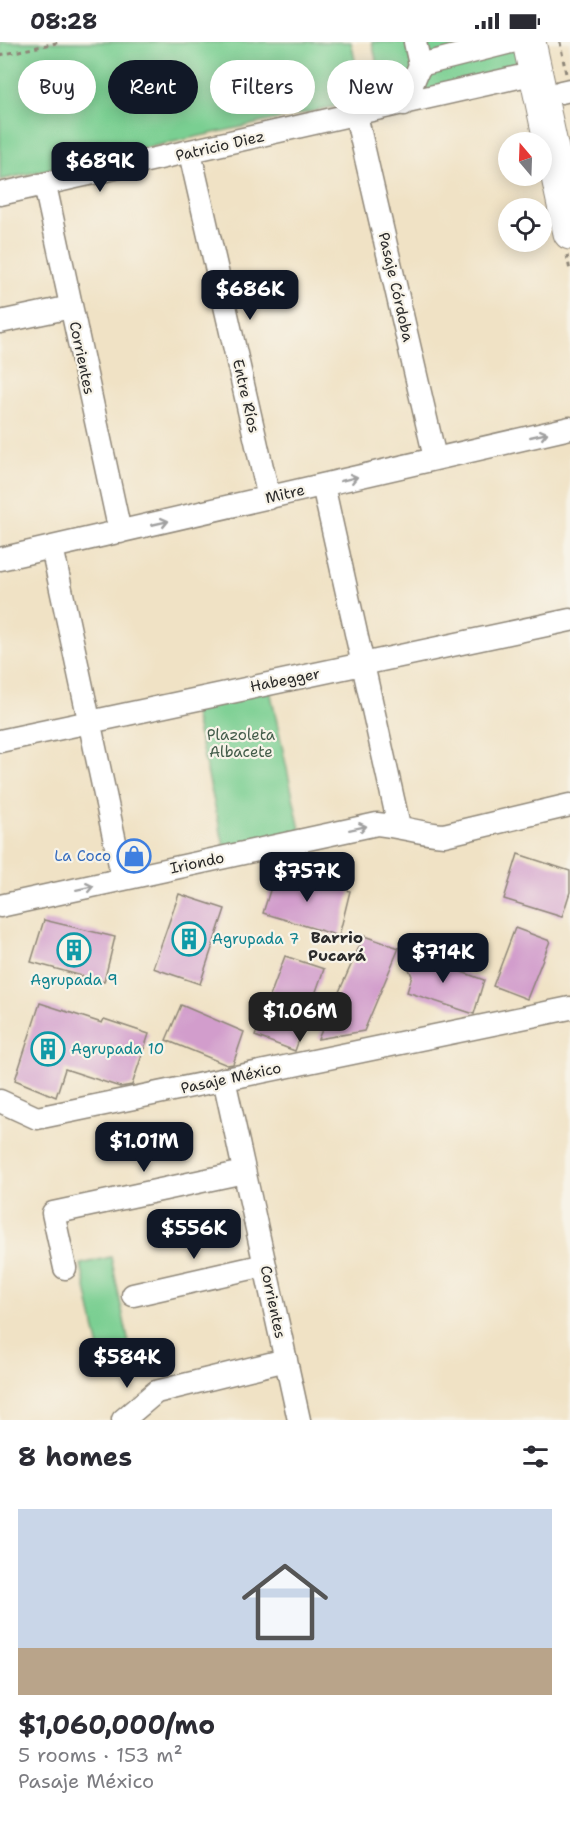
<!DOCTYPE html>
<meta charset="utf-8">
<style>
:root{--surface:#fff;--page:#f2f2f3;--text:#2b2b33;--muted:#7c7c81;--line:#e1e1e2;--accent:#111827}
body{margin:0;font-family:"Shantell Sans",sans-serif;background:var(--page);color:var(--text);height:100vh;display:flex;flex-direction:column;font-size:22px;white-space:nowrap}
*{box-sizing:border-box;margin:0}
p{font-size:20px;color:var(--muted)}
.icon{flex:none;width:33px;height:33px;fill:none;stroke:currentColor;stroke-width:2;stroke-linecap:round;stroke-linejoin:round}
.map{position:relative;height:1378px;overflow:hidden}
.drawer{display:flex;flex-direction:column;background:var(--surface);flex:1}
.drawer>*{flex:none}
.guide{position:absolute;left:18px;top:18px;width:534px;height:54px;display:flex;gap:12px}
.needle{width:39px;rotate:341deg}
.buttons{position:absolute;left:498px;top:90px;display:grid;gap:12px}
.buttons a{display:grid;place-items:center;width:54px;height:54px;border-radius:50%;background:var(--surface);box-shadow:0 3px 15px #0003;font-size:30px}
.price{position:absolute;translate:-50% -51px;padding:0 14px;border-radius:12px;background:var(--accent);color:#fff;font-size:20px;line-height:39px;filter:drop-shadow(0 2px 3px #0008)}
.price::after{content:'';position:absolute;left:50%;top:36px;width:18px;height:14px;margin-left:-9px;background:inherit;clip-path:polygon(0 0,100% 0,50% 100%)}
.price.selected{background:#222;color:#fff}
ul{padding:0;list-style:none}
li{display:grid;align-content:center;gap:12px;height:318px;padding:0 18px}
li+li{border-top:2px solid var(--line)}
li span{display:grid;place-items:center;height:186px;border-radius:0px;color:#555}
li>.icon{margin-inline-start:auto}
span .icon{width:108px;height:108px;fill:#fffc;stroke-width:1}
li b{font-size:26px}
h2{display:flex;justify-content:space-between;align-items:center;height:72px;padding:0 18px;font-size:26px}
.tag{padding:0 21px;border-radius:27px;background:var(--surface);box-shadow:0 3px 15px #0003;font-size:21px;line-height:54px}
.tag.selected{background:var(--accent);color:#fff}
.status{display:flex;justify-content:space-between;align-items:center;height:42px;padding:0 30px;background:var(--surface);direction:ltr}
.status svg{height:16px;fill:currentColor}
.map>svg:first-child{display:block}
.green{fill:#7acf92;stroke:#527d5e;stroke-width:1.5}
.building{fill:#d29dcc}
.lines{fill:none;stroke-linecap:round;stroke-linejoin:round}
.minor-casing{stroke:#8e8678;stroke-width:25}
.highway-casing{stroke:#8e8678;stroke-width:35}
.path{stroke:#8e8678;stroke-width:3;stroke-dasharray:4.5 4.5;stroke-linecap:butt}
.minor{stroke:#fff;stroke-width:22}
.highway{stroke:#fff;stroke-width:33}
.oneway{stroke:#a0a0a0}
.labels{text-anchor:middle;stroke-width:4.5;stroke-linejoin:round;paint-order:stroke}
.street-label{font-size:15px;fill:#2b2b2b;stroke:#f7f3e8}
.park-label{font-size:15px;fill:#435c4a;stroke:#f7f3e8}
.shop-label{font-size:15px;fill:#366cbe;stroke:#f7f3e8;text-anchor:end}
.culture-label{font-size:15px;fill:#0d838f;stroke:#f7f3e8;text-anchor:start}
.neighbourhood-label{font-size:16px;font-weight:bold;fill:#2b2b2b;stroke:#f7f3e8}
</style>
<div class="status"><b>08:28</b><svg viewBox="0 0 49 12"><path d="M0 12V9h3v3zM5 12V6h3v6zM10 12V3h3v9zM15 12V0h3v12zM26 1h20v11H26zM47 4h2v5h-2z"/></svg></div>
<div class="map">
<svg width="570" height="1378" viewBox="0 0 570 1378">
<rect width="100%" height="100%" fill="#f7f3e8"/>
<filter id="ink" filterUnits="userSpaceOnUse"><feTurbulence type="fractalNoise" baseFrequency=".0167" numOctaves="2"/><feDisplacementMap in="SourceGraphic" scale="12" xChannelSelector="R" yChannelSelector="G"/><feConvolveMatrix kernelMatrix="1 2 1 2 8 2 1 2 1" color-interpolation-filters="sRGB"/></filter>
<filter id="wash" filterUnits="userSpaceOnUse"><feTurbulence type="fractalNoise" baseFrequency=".008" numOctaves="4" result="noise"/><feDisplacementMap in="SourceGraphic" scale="24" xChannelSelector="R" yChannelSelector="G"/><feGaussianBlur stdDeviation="1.35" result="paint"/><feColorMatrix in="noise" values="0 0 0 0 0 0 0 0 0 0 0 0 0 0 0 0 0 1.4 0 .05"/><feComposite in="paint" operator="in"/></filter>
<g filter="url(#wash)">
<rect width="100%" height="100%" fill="#f0e2c5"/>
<path class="green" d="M 0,0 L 351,0 L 364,58 L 0,138 Z
M 372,0 L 522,0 L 530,33 L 387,65 Z
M 269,643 L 302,797 L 226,813 L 191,659 Z
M 111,1215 L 135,1331 L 105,1336 L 81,1222 Z"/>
<g id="blocks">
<path class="building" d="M 518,812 L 570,829 L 570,850 L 562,875 L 504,857 Z
M 276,829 L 350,849 L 339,894 L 263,871 Z
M 179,852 L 225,867 L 200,942 L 153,926 Z
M 44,878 L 115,895 L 104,940 L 31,920 Z
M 515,886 L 550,899 L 527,957 L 493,944 Z
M 364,894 L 399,906 L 364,989 L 318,997 Z
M 401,908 L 484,938 L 474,972 L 407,950 L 412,934 Z
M 285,914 L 324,927 L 295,1009 L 255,994 Z
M 40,961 L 102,981 L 104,977 L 149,992 L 132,1043 L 120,1045 L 65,1027 L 56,1055 L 15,1038 Z
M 181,963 L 244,990 L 233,1022 L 227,1023 L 166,998 Z"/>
</g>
</g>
<g filter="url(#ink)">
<use href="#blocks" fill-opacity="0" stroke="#8e8678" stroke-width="1.5"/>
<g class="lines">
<g class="minor-casing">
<path id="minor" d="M 415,0 L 420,23
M 561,50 L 570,48
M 404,62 L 420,23 L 511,0
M 356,73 L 435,416
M 190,111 L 269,456
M 45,143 L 120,490
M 0,152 L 536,31
M 0,280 L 71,265
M 323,443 L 399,784
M 52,505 L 123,837
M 0,517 L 570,386
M 0,699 L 570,578
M 0,864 L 377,782 C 400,784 421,792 444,793 L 570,763
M 224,1037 L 299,1378
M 0,1059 L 37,1076 L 570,966
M 65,1226 L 53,1171 L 244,1130
M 133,1253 L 265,1223
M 123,1378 L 156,1350 L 286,1318"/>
</g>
<g class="highway-casing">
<path id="highway" d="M 529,0 L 570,191"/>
</g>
<path class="path" d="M 560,0 L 566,32
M 0,13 L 61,0
M 567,213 L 570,229"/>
<use href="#minor" class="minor"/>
<use href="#highway" class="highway"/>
</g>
<defs><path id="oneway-shaft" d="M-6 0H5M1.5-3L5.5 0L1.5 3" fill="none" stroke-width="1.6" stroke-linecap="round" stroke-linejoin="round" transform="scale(1.5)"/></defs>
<g class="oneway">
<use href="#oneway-shaft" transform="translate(539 393) rotate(-13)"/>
<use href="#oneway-shaft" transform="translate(349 437) rotate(-14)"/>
<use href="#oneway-shaft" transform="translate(160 481) rotate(-13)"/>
<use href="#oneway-shaft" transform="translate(358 786) rotate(-12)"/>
<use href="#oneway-shaft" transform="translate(85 846) rotate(-12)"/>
</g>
</g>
<defs>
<g id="shop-ring" transform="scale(1.725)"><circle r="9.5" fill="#f7f3e8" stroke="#3f7fe0" stroke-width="1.5"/><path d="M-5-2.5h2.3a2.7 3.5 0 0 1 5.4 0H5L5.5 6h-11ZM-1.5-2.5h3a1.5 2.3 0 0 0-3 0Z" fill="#3f7fe0"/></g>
<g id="building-ring" transform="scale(1.725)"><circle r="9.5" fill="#f7f3e8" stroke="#0f9aa8" stroke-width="1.5"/><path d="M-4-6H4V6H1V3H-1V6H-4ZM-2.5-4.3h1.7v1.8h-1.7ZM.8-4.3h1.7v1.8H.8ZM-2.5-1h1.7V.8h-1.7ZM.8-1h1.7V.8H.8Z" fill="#0f9aa8"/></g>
</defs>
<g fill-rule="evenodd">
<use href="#shop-ring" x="134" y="814"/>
<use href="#building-ring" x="189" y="897"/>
<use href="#building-ring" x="74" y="908"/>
<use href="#building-ring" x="48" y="1007"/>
</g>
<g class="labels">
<g class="street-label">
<text transform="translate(220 104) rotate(-13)" y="5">Patricio Diez</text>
<text transform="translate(396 245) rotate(77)" y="5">Pasaje Córdoba</text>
<text transform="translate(82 316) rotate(78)" y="5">Corrientes</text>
<text transform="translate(246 354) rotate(77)" y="5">Entre Ríos</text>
<text transform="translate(285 452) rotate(-13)" y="5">Mitre</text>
<text transform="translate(285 638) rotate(-11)" y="5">Habegger</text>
<text transform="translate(197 821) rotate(-12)" y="5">Iriondo</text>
<text transform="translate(231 1036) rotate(-12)" y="5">Pasaje México</text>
<text transform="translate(273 1260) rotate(78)" y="5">Corrientes</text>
</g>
<g class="park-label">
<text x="241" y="698">Plazoleta<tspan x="241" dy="17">Albacete</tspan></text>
</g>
<g class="shop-label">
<text x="111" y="819">La Coco</text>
</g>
<g class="culture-label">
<text x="212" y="902">Agrupada 7</text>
<text x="74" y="943" text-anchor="middle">Agrupada 9</text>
<text x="71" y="1012">Agrupada 10</text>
</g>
<g class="neighbourhood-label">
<text x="337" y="901">Barrio<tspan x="337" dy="18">Pucará</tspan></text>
</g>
</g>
</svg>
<div class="buttons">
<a><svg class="needle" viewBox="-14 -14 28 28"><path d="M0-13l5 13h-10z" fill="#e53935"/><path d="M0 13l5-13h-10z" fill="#7c7c81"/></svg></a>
<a><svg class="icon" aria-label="locate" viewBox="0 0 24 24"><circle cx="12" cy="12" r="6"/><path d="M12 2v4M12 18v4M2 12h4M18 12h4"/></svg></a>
</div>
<b class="price" style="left:100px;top:151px">$689K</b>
<b class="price" style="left:250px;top:279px">$686K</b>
<b class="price" style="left:307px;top:861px">$757K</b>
<b class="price" style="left:443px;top:942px">$714K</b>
<b class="price selected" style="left:300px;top:1001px">$1.06M</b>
<b class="price" style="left:144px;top:1131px">$1.01M</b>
<b class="price" style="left:194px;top:1218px">$556K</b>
<b class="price" style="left:127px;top:1347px">$584K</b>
<div class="guide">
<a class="tag">Buy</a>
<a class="tag selected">Rent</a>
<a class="tag">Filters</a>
<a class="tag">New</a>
</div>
</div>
<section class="drawer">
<h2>8 homes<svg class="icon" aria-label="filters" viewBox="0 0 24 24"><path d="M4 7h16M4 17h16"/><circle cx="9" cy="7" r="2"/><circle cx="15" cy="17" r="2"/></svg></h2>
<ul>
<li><span style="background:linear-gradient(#c9d6e8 75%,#b9a48a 0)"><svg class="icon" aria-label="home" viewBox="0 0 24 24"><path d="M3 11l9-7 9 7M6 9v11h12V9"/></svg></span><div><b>$1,060,000/mo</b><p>5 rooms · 153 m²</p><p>Pasaje México</p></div></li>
</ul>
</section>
